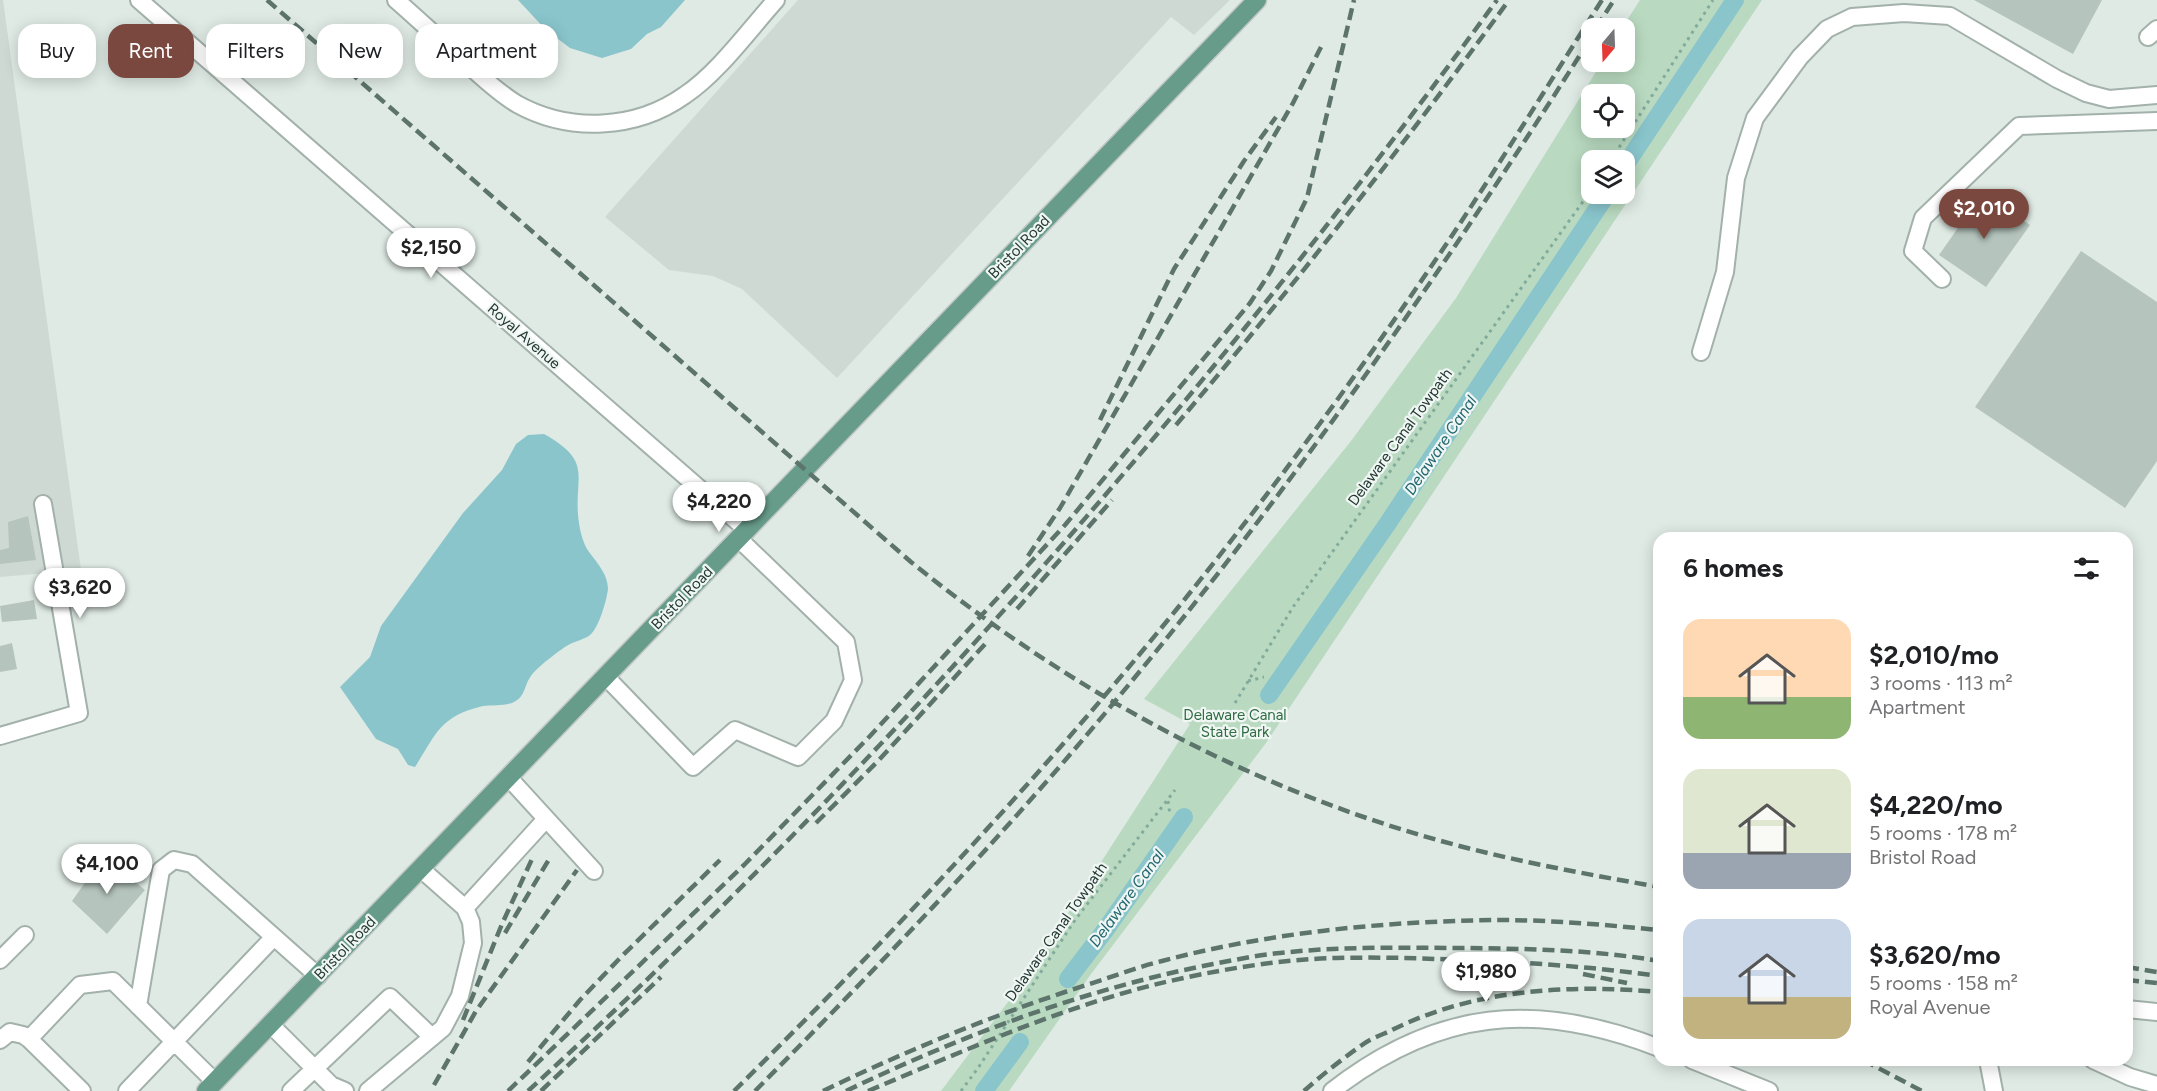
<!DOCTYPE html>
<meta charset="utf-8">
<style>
:root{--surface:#fff;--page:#f2f2f2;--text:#202124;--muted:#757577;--accent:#7a483f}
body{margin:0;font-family:Figtree,sans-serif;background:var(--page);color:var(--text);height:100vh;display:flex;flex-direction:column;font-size:22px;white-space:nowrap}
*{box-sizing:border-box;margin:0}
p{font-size:20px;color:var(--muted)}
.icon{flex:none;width:33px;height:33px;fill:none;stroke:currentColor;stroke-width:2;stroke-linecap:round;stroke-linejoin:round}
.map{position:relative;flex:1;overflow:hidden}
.side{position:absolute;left:1653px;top:532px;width:480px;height:534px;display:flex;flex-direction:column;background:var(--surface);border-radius:18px;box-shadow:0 3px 15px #0003}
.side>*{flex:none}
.hud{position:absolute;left:18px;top:24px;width:570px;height:54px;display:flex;gap:12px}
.needle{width:39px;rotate:199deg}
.tools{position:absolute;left:1581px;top:18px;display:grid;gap:12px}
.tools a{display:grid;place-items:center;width:54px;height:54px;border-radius:12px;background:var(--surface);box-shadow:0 3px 15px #0003;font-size:30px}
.price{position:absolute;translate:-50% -51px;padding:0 14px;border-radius:21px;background:#fff;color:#222;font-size:20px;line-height:39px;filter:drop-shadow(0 2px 3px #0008)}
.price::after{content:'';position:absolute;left:50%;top:36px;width:18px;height:14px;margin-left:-9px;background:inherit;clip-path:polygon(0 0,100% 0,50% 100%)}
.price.active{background:var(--accent);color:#fff}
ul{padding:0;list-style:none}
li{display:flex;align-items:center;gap:18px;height:150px;padding:0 30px}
li span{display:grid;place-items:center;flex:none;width:168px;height:120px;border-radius:18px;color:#555}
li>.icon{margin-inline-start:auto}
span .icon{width:72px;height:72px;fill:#fffc;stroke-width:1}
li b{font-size:26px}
h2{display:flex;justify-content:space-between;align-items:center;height:72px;padding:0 30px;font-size:26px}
.chip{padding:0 21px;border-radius:18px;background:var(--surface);box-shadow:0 3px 15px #0003;font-size:21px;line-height:54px}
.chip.active{background:var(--accent);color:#fff}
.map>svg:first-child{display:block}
.built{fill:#ced9d3}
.green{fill:#b9dac0;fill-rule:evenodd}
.water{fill:#8ac5cc}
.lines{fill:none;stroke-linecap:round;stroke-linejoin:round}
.canal{stroke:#8ac5cc;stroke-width:18}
.building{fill:#b5c4bd}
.minor-casing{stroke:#a3b1ab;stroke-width:20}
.major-casing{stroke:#c1c7c5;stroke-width:21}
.path{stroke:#82ab9c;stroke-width:3;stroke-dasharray:3 4.5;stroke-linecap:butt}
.minor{stroke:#fff;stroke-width:16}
.major{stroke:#679c8b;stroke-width:18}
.rail{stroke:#5c746c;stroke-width:4.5;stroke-dasharray:12 6;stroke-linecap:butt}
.labels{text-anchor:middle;stroke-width:4.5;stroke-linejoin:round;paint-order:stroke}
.street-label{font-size:15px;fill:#223831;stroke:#f0f6f3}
.park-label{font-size:15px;fill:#2f6c43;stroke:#f0f6f3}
.water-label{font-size:16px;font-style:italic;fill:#206770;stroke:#f0f6f3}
</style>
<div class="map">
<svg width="2157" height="1091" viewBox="0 0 2157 1091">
<rect width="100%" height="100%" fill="#dfeae4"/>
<path class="built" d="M 0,0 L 3,0 L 81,570 L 0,577 Z
M 798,0 L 1230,0 L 1194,35 L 1171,17 L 837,378 L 742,289 L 713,276 L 669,270 L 605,217 Z"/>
<path class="green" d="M 1640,0 L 1762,0 L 1266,743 L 1091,974 L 1009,1091 L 941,1091 L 1029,974 L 1190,724 L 1144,699 L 1351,441 L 1456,298 L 1602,62 L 1624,62 L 1624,28 L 1622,28 ZM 1624,94 L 1624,128 L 1592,128 L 1592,94 ZM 1592,160 L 1624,160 L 1624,194 L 1592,194 Z"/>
<path class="water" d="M 518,0 L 685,0 L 661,27 L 647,34 L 631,49 L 602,58 L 570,48 L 546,30 Z
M 544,434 C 596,463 572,477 579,523 C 580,531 583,542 587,549 C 595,561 608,573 608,589 C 607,599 599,628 590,635 C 585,639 576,641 570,644 C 562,648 535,669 531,676 C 524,685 526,696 514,702 C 506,706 492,705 483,706 C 440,716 436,734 415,767 L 408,765 L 398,749 L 376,739 L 340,687 L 370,657 L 381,626 L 463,513 L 502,470 L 516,444 L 528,435 Z"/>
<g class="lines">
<path class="canal" d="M 1624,167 L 1735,0
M 1269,695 L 1388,523 L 1607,194
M 1068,979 L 1106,929 L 1184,817
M 984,1091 L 1020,1042"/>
</g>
<path class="building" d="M 1974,0 L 2102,0 L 2073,54 Z
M 1983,192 L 2030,225 L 1986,287 L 1939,255 Z
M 2081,251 L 2157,302 L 2157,461 L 2125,508 L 1975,407 Z
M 28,516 L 36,560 L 0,564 L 0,550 L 9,548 L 8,522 Z
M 34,600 L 37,619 L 2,622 L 0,606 Z
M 12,643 L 17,669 L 0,672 L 0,646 Z
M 104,856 L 145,890 L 107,934 L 72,901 Z"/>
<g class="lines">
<g class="minor-casing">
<path id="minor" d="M 139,0 L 747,530
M 396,0 C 419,20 441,41 464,61 C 481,76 497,92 517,104 C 569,133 636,130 685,95 C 718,73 749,30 776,0
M 2148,37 L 2157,29
M 1942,279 L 1913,251 L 1923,218 L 2019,126 L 2157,121
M 1701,352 L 1725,272 L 1736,178 L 1755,118 L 1800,57 L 1827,29 L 1852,17 L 1904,13 L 1950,16 L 2057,79 L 2086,93 L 2109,99 L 2157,95
M 606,677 L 693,767 L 735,730 L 798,757 L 834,721 L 853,680 L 846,642 L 739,539
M 0,736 L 79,713 L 43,504
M 509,778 L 594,871
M 465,908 L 546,819
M 0,960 L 25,935
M 138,1006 L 161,870 L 174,860 L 192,864 L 318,976
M 2127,1009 L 2157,1012
M 271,1025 L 331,1085 L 345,1091
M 0,1040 L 10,1032 L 23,1035 L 29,1039
M 1692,1060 L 1769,1091
M 1988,1060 L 1994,1091
M 2093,1060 L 2130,1077 L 2157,1085
M 82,1091 L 29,1039 L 80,985 L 113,981 L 215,1082
M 127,1091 L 274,937
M 291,1091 L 390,997 L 432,1037
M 368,1091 L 443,1028 L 460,996 L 473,943 L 471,922 L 465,908 L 421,869
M 1332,1091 C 1437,1009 1536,1000 1659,1048"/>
</g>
<g class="major-casing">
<path id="major" d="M 206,1091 L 1257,0"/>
</g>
<path class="path" d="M 1611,160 L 1713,0
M 1248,681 L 1264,677
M 1235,703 L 1293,607 L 1592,189
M 1168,801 L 1170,815
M 961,1091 L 978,1068 L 1075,920 L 1175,790"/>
<use href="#minor" class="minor"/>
<use href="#major" class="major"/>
<path class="rail" d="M 267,0 L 911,562 C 1068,689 1246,787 1441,841 C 1513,861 1586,874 1659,887
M 1596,28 L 1614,0
M 1100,420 L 1174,269 L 1244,161 L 1276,117
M 1176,425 C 1293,287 1403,146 1509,0
M 1028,556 L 1060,508 L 1293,103 L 1321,47
M 1017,609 L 1112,500
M 816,823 L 878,761 L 987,642
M 505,933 L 551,856
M 2127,967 L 2157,972
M 1583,974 L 1627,983
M 2127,980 L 2157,983
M 463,1020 L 502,924 L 532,859
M 1863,1060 L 1922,1091
M 528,1062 L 580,1000 L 621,957 L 720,860
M 434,1085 L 476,1011 L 577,870
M 508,1091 L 744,865 L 870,736 L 1065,525 L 1250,303 L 1271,271 L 1307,198 L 1354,0
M 528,1091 C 888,762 1210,394 1497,0
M 541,1091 L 661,977
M 734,1091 C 889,938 1038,780 1176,610 C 1270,494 1359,373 1443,249 C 1498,167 1549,83 1602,0
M 755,1091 C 860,985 963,878 1061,765 C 1258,537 1431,291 1592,36
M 823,1091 C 914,1047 1006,1010 1102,980 C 1122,973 1142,966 1162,961 C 1271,932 1388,921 1500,920 C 1553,920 1606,925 1659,930
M 846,1091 C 963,1035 1085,989 1213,964 C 1235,960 1257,955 1280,953 C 1342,946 1406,948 1470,948 C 1533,949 1596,950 1659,961
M 868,1091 C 961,1052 1055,1010 1153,985 C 1211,971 1278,959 1337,958 C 1378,957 1419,958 1460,960 C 1527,962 1593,967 1659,976
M 1304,1091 C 1322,1075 1342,1059 1362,1045 C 1370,1039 1381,1035 1390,1031 C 1473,989 1568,984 1659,992"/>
</g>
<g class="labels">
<g class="street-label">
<text transform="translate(1019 247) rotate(-46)" y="5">Bristol Road</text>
<text transform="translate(524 336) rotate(41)" y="5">Royal Avenue</text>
<text transform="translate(1400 437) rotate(-54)" y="5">Delaware Canal Towpath</text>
<text transform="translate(682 598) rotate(-46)" y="5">Bristol Road</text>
<text transform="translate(1056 932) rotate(-55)" y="5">Delaware Canal Towpath</text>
<text transform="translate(345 948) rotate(-46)" y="5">Bristol Road</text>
</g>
<g class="park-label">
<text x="1235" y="720">Delaware Canal<tspan x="1235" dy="17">State Park</tspan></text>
</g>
<g class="water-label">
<text transform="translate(1440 445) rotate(-56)" y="6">Delaware Canal</text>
<text transform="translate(1126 898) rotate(-54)" y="6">Delaware Canal</text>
</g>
</g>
</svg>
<div class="tools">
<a><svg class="needle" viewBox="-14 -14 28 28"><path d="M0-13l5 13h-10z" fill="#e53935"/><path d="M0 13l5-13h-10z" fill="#757577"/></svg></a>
<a><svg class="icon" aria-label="locate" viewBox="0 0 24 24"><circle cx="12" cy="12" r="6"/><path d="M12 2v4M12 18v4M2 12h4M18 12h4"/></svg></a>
<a><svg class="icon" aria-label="layers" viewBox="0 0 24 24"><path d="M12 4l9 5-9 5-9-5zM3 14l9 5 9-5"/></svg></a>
</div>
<b class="price active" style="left:1984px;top:240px">$2,010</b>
<b class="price" style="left:431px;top:279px">$2,150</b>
<b class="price" style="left:719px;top:533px">$4,220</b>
<b class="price" style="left:80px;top:619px">$3,620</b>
<b class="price" style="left:107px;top:895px">$4,100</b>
<b class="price" style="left:1486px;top:1003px">$1,980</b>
<div class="hud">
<a class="chip">Buy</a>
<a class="chip active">Rent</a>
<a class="chip">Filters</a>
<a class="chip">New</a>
<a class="chip">Apartment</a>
</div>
<section class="side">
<h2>6 homes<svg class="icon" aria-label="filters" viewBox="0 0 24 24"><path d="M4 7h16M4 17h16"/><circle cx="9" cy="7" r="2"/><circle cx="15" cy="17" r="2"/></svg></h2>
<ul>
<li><span style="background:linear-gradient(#ffd9b3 65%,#8fb573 0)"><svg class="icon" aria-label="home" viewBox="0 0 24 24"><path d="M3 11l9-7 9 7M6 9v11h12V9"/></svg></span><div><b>$2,010/mo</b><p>3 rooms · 113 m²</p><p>Apartment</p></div></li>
<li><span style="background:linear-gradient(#dfe7d0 70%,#9aa5b1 0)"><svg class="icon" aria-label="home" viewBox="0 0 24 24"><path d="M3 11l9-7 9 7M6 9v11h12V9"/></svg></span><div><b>$4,220/mo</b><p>5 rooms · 178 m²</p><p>Bristol Road</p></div></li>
<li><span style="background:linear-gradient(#c9d6e8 65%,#c2b280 0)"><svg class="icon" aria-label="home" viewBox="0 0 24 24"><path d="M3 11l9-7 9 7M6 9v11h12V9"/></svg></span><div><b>$3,620/mo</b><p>5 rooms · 158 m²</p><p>Royal Avenue</p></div></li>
</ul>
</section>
</div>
